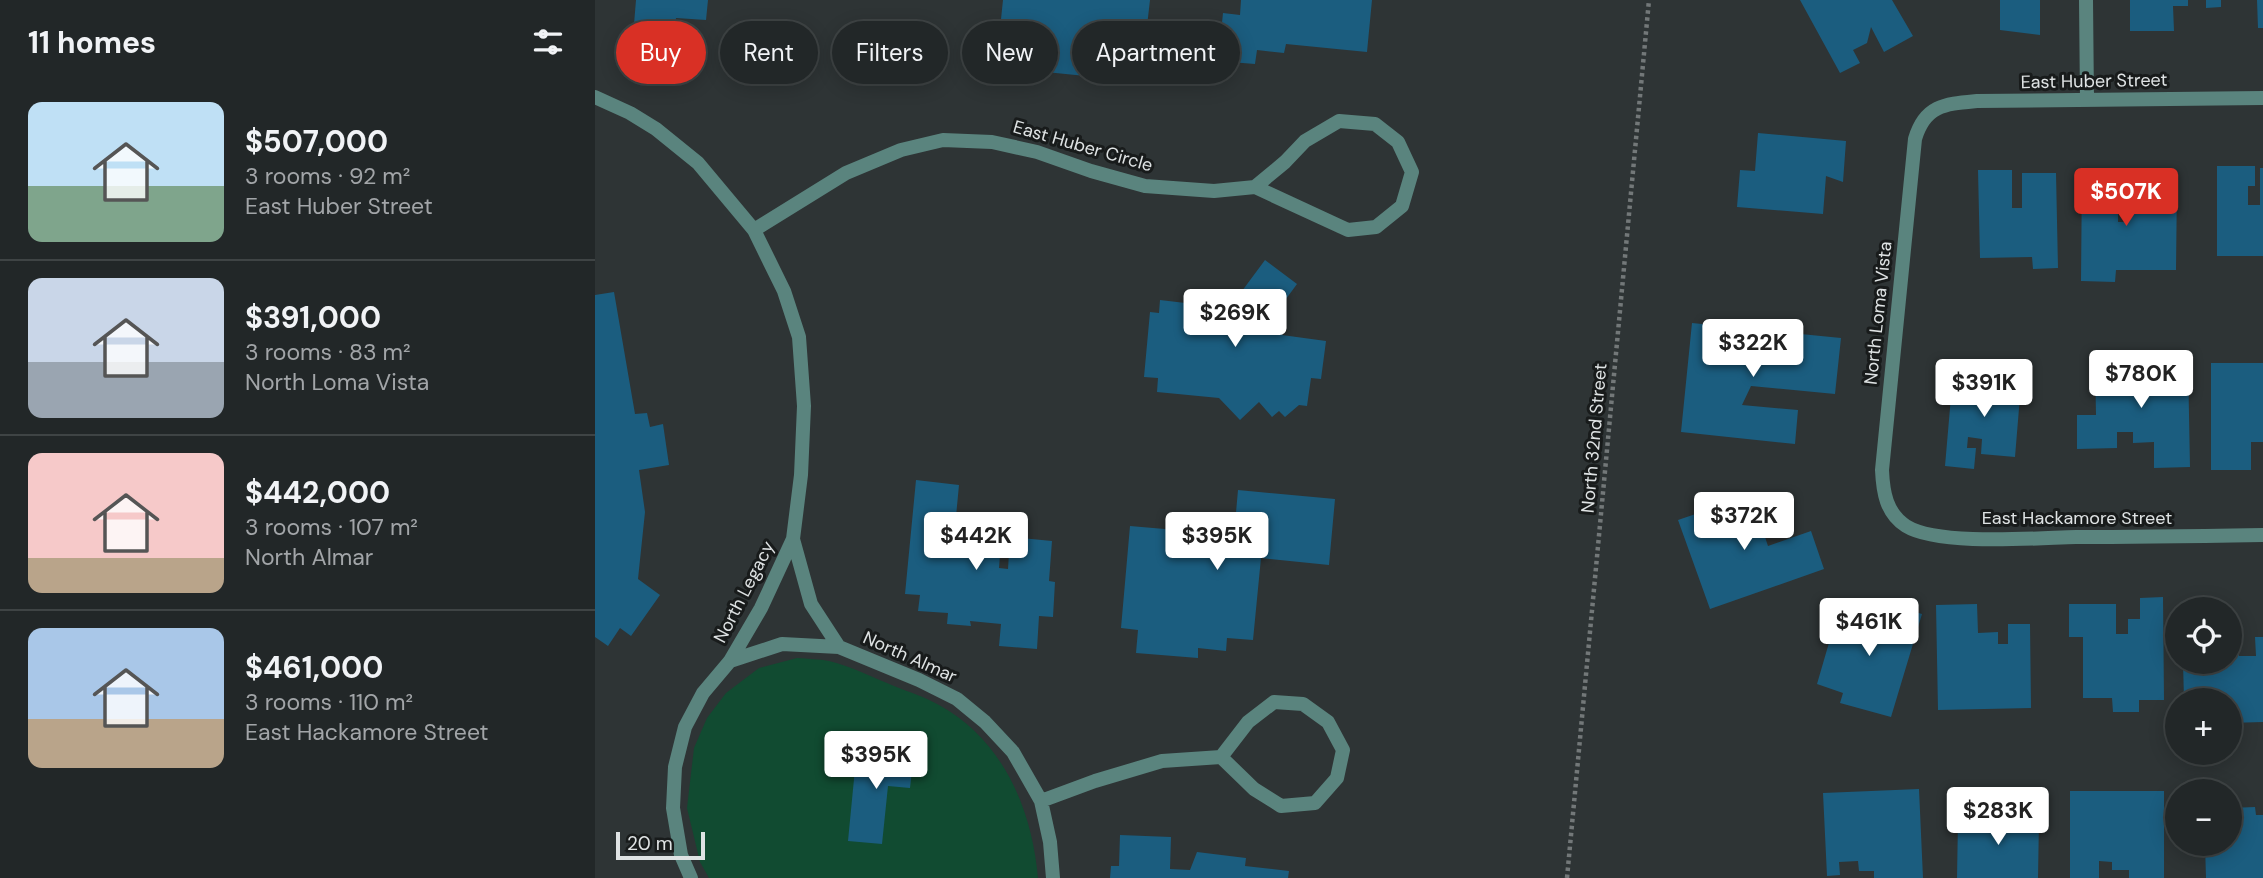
<!DOCTYPE html>
<meta charset="utf-8">
<style>
:root{--surface:#222728;--page:#2a2f30;--text:#f1f3f6;--muted:#a2a5a8;--line:#3f4445;--accent:#d93025}
body{margin:0;font-family:"DM Sans",sans-serif;background:var(--page);color:var(--text);height:100vh;display:flex;flex-direction:column;font-size:26px;white-space:nowrap}
*{box-sizing:border-box;margin:0}
p{font-size:23px;color:var(--muted)}
.icon{flex:none;width:38px;height:38px;fill:none;stroke:currentColor;stroke-width:2;stroke-linecap:round;stroke-linejoin:round}
.map{position:relative;flex:1;overflow:hidden}
.drawer{display:flex;flex-direction:column;background:var(--surface);width:595px}
.drawer>*{flex:none}
.guide{position:absolute;left:21px;top:21px;width:665px;height:63px;display:flex;gap:14px}
.tools{position:absolute;left:1570px;top:597px;display:grid;gap:14px}
.tools a{display:grid;place-items:center;width:77px;height:77px;border-radius:50%;background:var(--surface);box-shadow:0 4px 18px #0003,0 0 0 2px var(--line);font-size:35px}
.scale{position:absolute;left:21px;bottom:18px;width:89px;box-sizing:border-box;padding-left:7px;border:4px solid #dfe3e4;border-top:0;font-size:19px;line-height:24px;white-space:nowrap;color:#dfe3e4;-webkit-text-stroke:5px #181b1b;paint-order:stroke}
.price{position:absolute;translate:-50% -60px;padding:0 16px;border-radius:7px;background:#fff;color:#222;font-size:23px;line-height:46px;filter:drop-shadow(0 2px 4px #0008)}
.price::after{content:'';position:absolute;left:50%;top:42px;width:21px;height:16px;margin-left:-10px;background:inherit;clip-path:polygon(0 0,100% 0,50% 100%)}
.price.selected{background:var(--accent);color:#fff}
ul{padding:0;list-style:none}
li{display:flex;align-items:center;gap:21px;height:175px;padding:0 28px}
li+li{border-top:2px solid var(--line)}
li span{display:grid;place-items:center;flex:none;width:196px;height:140px;border-radius:14px;color:#555}
li>.icon{margin-inline-start:auto}
span .icon{width:84px;height:84px;fill:#fffc;stroke-width:1}
li b{font-size:30px}
h2{display:flex;justify-content:space-between;align-items:center;height:84px;padding:0 28px;font-size:30px}
.chip{padding:0 24px;border-radius:32px;background:var(--surface);box-shadow:0 4px 18px #0003,0 0 0 2px var(--line);font-size:24px;line-height:63px}
.chip.selected{background:var(--accent);color:#fff}
main{display:flex;flex:1;min-height:0}
.map>svg:first-child{display:block}
.green{fill:#114b31}
.building{fill:#1b5d7f}
.lines{fill:none;stroke-linecap:round;stroke-linejoin:round}
.path{stroke:#737879;stroke-width:4.5;stroke-dasharray:3.5 3.5;stroke-linecap:butt}
.minor{stroke:#5a847e;stroke-width:14}
.labels{text-anchor:middle;stroke-width:6;stroke-linejoin:round;paint-order:stroke}
.street-label{font-size:18px;fill:#dfe3e4;stroke:#181b1b}
</style>
<main>
<section class="drawer">
<h2>11 homes<svg class="icon" aria-label="filters" viewBox="0 0 24 24"><path d="M4 7h16M4 17h16"/><circle cx="9" cy="7" r="2"/><circle cx="15" cy="17" r="2"/></svg></h2>
<ul>
<li><span style="background:linear-gradient(#bfe0f5 60%,#7fa58c 0)"><svg class="icon" aria-label="home" viewBox="0 0 24 24"><path d="M3 11l9-7 9 7M6 9v11h12V9"/></svg></span><div><b>$507,000</b><p>3 rooms · 92 m²</p><p>East Huber Street</p></div></li>
<li><span style="background:linear-gradient(#c9d6e8 60%,#9aa5b1 0)"><svg class="icon" aria-label="home" viewBox="0 0 24 24"><path d="M3 11l9-7 9 7M6 9v11h12V9"/></svg></span><div><b>$391,000</b><p>3 rooms · 83 m²</p><p>North Loma Vista</p></div></li>
<li><span style="background:linear-gradient(#f6c9c9 75%,#b9a48a 0)"><svg class="icon" aria-label="home" viewBox="0 0 24 24"><path d="M3 11l9-7 9 7M6 9v11h12V9"/></svg></span><div><b>$442,000</b><p>3 rooms · 107 m²</p><p>North Almar</p></div></li>
<li><span style="background:linear-gradient(#a9c7e8 65%,#b9a48a 0)"><svg class="icon" aria-label="home" viewBox="0 0 24 24"><path d="M3 11l9-7 9 7M6 9v11h12V9"/></svg></span><div><b>$461,000</b><p>3 rooms · 110 m²</p><p>East Hackamore Street</p></div></li>
</ul>
</section>
<div class="map">
<svg width="1668" height="878" viewBox="0 0 1668 878">
<rect width="100%" height="100%" fill="#2e3435"/>
<path class="green" d="M 202,658 C 213,659 224,659 234,661 C 256,666 279,678 299,686 C 314,692 330,697 344,705 C 408,740 437,809 443,878 L 114,878 L 105,862 L 92,808 L 99,748 L 112,718 L 131,693 L 164,668 Z"/>
<path class="building" d="M 41,0 L 113,0 L 111,20 L 81,18 L 77,51 L 37,48 Z
M 408,0 L 555,0 L 549,52 L 543,51 L 540,81 L 401,67 Z
M 646,0 L 777,0 L 772,52 L 691,44 L 689,53 L 662,50 L 660,64 L 623,61 L 628,13 L 645,15 Z
M 1205,0 L 1297,0 L 1318,36 L 1289,52 L 1276,27 L 1272,43 L 1258,50 L 1265,63 L 1245,73 Z
M 1405,0 L 1445,0 L 1445,35 L 1405,30 Z
M 1535,0 L 1593,0 L 1593,6 L 1578,6 L 1579,31 L 1535,31 Z
M 1611,0 L 1626,0 L 1626,7 L 1611,8 Z
M 1662,0 L 1668,0 L 1668,28 L 1663,28 Z
M 1163,133 L 1251,141 L 1248,182 L 1231,176 L 1228,214 L 1142,207 L 1145,170 L 1160,171 Z
M 1622,166 L 1660,166 L 1660,186 L 1653,186 L 1653,205 L 1665,205 L 1665,168 L 1668,168 L 1668,256 L 1622,256 Z
M 1383,170 L 1417,170 L 1417,208 L 1427,208 L 1427,173 L 1461,173 L 1463,268 L 1438,269 L 1437,257 L 1385,258 Z
M 1487,170 L 1518,170 L 1518,191 L 1523,187 L 1523,222 L 1533,222 L 1534,182 L 1582,183 L 1581,270 L 1521,270 L 1520,282 L 1486,281 Z
M 670,260 L 702,284 L 691,299 L 687,335 L 731,341 L 726,379 L 716,378 L 712,406 L 704,405 L 690,417 L 684,411 L 677,417 L 664,402 L 645,420 L 624,398 L 562,392 L 563,378 L 549,377 L 555,312 L 564,313 L 565,300 L 599,304 L 600,292 L 627,295 L 626,303 L 646,304 L 647,291 Z
M 19,292 L 40,414 L 52,413 L 55,427 L 68,424 L 74,465 L 44,470 L 50,512 L 43,579 L 65,595 L 36,636 L 25,628 L 13,646 L 0,637 L 0,295 Z
M 1097,323 L 1246,338 L 1240,394 L 1156,386 L 1147,405 L 1203,410 L 1200,444 L 1086,432 Z
M 1593,362 L 1595,467 L 1559,468 L 1559,442 L 1538,443 L 1538,432 L 1522,432 L 1522,448 L 1482,449 L 1482,415 L 1501,415 L 1500,364 Z
M 1616,363 L 1668,363 L 1668,442 L 1656,442 L 1656,470 L 1616,470 Z
M 1402,370 L 1427,372 L 1420,457 L 1386,454 L 1387,439 L 1373,437 L 1372,448 L 1381,448 L 1379,469 L 1350,466 L 1357,385 L 1393,388 L 1393,379 L 1402,380 Z
M 321,480 L 364,485 L 358,548 L 367,549 L 368,540 L 406,543 L 404,568 L 413,569 L 415,537 L 457,541 L 454,581 L 460,582 L 458,617 L 444,616 L 442,649 L 404,646 L 406,624 L 375,621 L 376,626 L 352,624 L 353,613 L 323,611 L 325,595 L 310,594 Z
M 643,490 L 740,499 L 734,565 L 666,558 L 658,640 L 632,638 L 631,651 L 603,648 L 603,658 L 541,653 L 543,630 L 526,628 L 535,526 L 639,535 Z
M 1162,493 L 1169,511 L 1164,519 L 1173,546 L 1216,531 L 1229,569 L 1115,609 L 1083,520 Z
M 1568,597 L 1569,700 L 1544,700 L 1544,712 L 1518,712 L 1517,698 L 1488,698 L 1488,637 L 1474,637 L 1474,604 L 1521,604 L 1521,634 L 1533,634 L 1533,619 L 1545,619 L 1545,598 Z
M 1247,598 L 1266,604 L 1252,626 L 1260,631 L 1269,618 L 1277,634 L 1281,635 L 1291,603 L 1327,614 L 1296,717 L 1245,703 L 1248,693 L 1222,684 Z
M 1627,602 L 1627,609 L 1586,609 L 1585,603 Z
M 1382,604 L 1383,633 L 1403,632 L 1403,644 L 1413,644 L 1413,624 L 1435,624 L 1436,708 L 1343,710 L 1341,605 Z
M 1660,637 L 1668,637 L 1668,722 L 1634,723 L 1634,700 L 1589,700 L 1588,662 L 1634,662 L 1634,646 L 1644,646 L 1644,656 L 1661,656 Z
M 262,748 L 319,754 L 315,788 L 293,786 L 287,844 L 253,841 Z
M 1324,789 L 1328,878 L 1279,878 L 1279,871 L 1264,871 L 1263,861 L 1244,862 L 1245,875 L 1232,876 L 1228,793 Z
M 1475,791 L 1569,791 L 1569,878 L 1534,878 L 1534,870 L 1517,870 L 1517,862 L 1504,861 L 1504,878 L 1475,878 Z
M 1660,807 L 1661,815 L 1668,815 L 1668,878 L 1611,878 L 1610,844 L 1634,844 L 1635,808 Z
M 1387,808 L 1416,809 L 1416,819 L 1444,820 L 1443,878 L 1362,878 L 1363,820 L 1387,821 Z
M 525,835 L 576,837 L 575,869 L 595,870 L 602,852 L 651,858 L 650,866 L 694,871 L 693,878 L 515,878 L 516,866 L 524,866 Z"/>
<g class="lines">
<path class="path" d="M 972,878 L 1054,0"/>
<path class="minor" d="M 1491,0 L 1492,100
M 0,97 L 35,113 L 61,129 L 103,163 L 159,230 L 189,291 L 204,337 L 209,406 L 206,475 L 198,539 L 166,608 L 135,661 L 108,693 L 90,727 L 80,767 L 78,808 L 86,855 L 96,878
M 1668,98 L 1382,101 C 1350,104 1330,105 1320,139 L 1287,470 C 1288,492 1291,513 1311,526 C 1343,546 1441,538 1481,537 C 1543,537 1606,536 1668,535
M 159,230 L 251,173 L 306,150 L 348,140 L 397,142 L 442,152 L 496,171 L 550,186 L 619,191 L 660,187 L 753,230 L 781,227 L 807,206 L 817,172 L 803,142 L 780,124 L 744,121 L 710,141 L 690,162 L 660,187
M 198,539 L 216,604 L 244,647 L 324,680 L 362,699 L 390,722 L 418,752 L 446,801 L 455,842 L 458,878
M 135,661 L 187,644 L 244,647
M 446,801 L 500,781 L 567,761 L 626,757 L 659,789 L 686,806 L 720,803 L 742,778 L 748,750 L 733,722 L 708,704 L 679,702 L 653,722 L 626,757"/>
</g>
<g class="labels">
<g class="street-label">
<text transform="translate(1499 81) rotate(-1)" y="6">East Huber Street</text>
<text transform="translate(488 146) rotate(16)" y="6">East Huber Circle</text>
<text transform="translate(1283 313) rotate(-84)" y="6">North Loma Vista</text>
<text transform="translate(999 438) rotate(-85)" y="6">North 32nd Street</text>
<text x="1482" y="524">East Hackamore Street</text>
<text transform="translate(149 592) rotate(-63)" y="6">North Legacy</text>
<text transform="translate(315 657) rotate(24)" y="6">North Almar</text>
</g>
</g>
</svg>
<div class="tools">
<a><svg class="icon" aria-label="locate" viewBox="0 0 24 24"><circle cx="12" cy="12" r="6"/><path d="M12 2v4M12 18v4M2 12h4M18 12h4"/></svg></a>
<a>+</a>
<a>−</a>
</div>
<div class="scale">20 m</div>
<b class="price selected" style="left:1531px;top:228px">$507K</b>
<b class="price" style="left:640px;top:349px">$269K</b>
<b class="price" style="left:1158px;top:379px">$322K</b>
<b class="price" style="left:1546px;top:410px">$780K</b>
<b class="price" style="left:1389px;top:419px">$391K</b>
<b class="price" style="left:1149px;top:552px">$372K</b>
<b class="price" style="left:381px;top:572px">$442K</b>
<b class="price" style="left:622px;top:572px">$395K</b>
<b class="price" style="left:1274px;top:658px">$461K</b>
<b class="price" style="left:281px;top:791px">$395K</b>
<b class="price" style="left:1403px;top:847px">$283K</b>
<div class="guide">
<a class="chip selected">Buy</a>
<a class="chip">Rent</a>
<a class="chip">Filters</a>
<a class="chip">New</a>
<a class="chip">Apartment</a>
</div>
</div>
</main>
